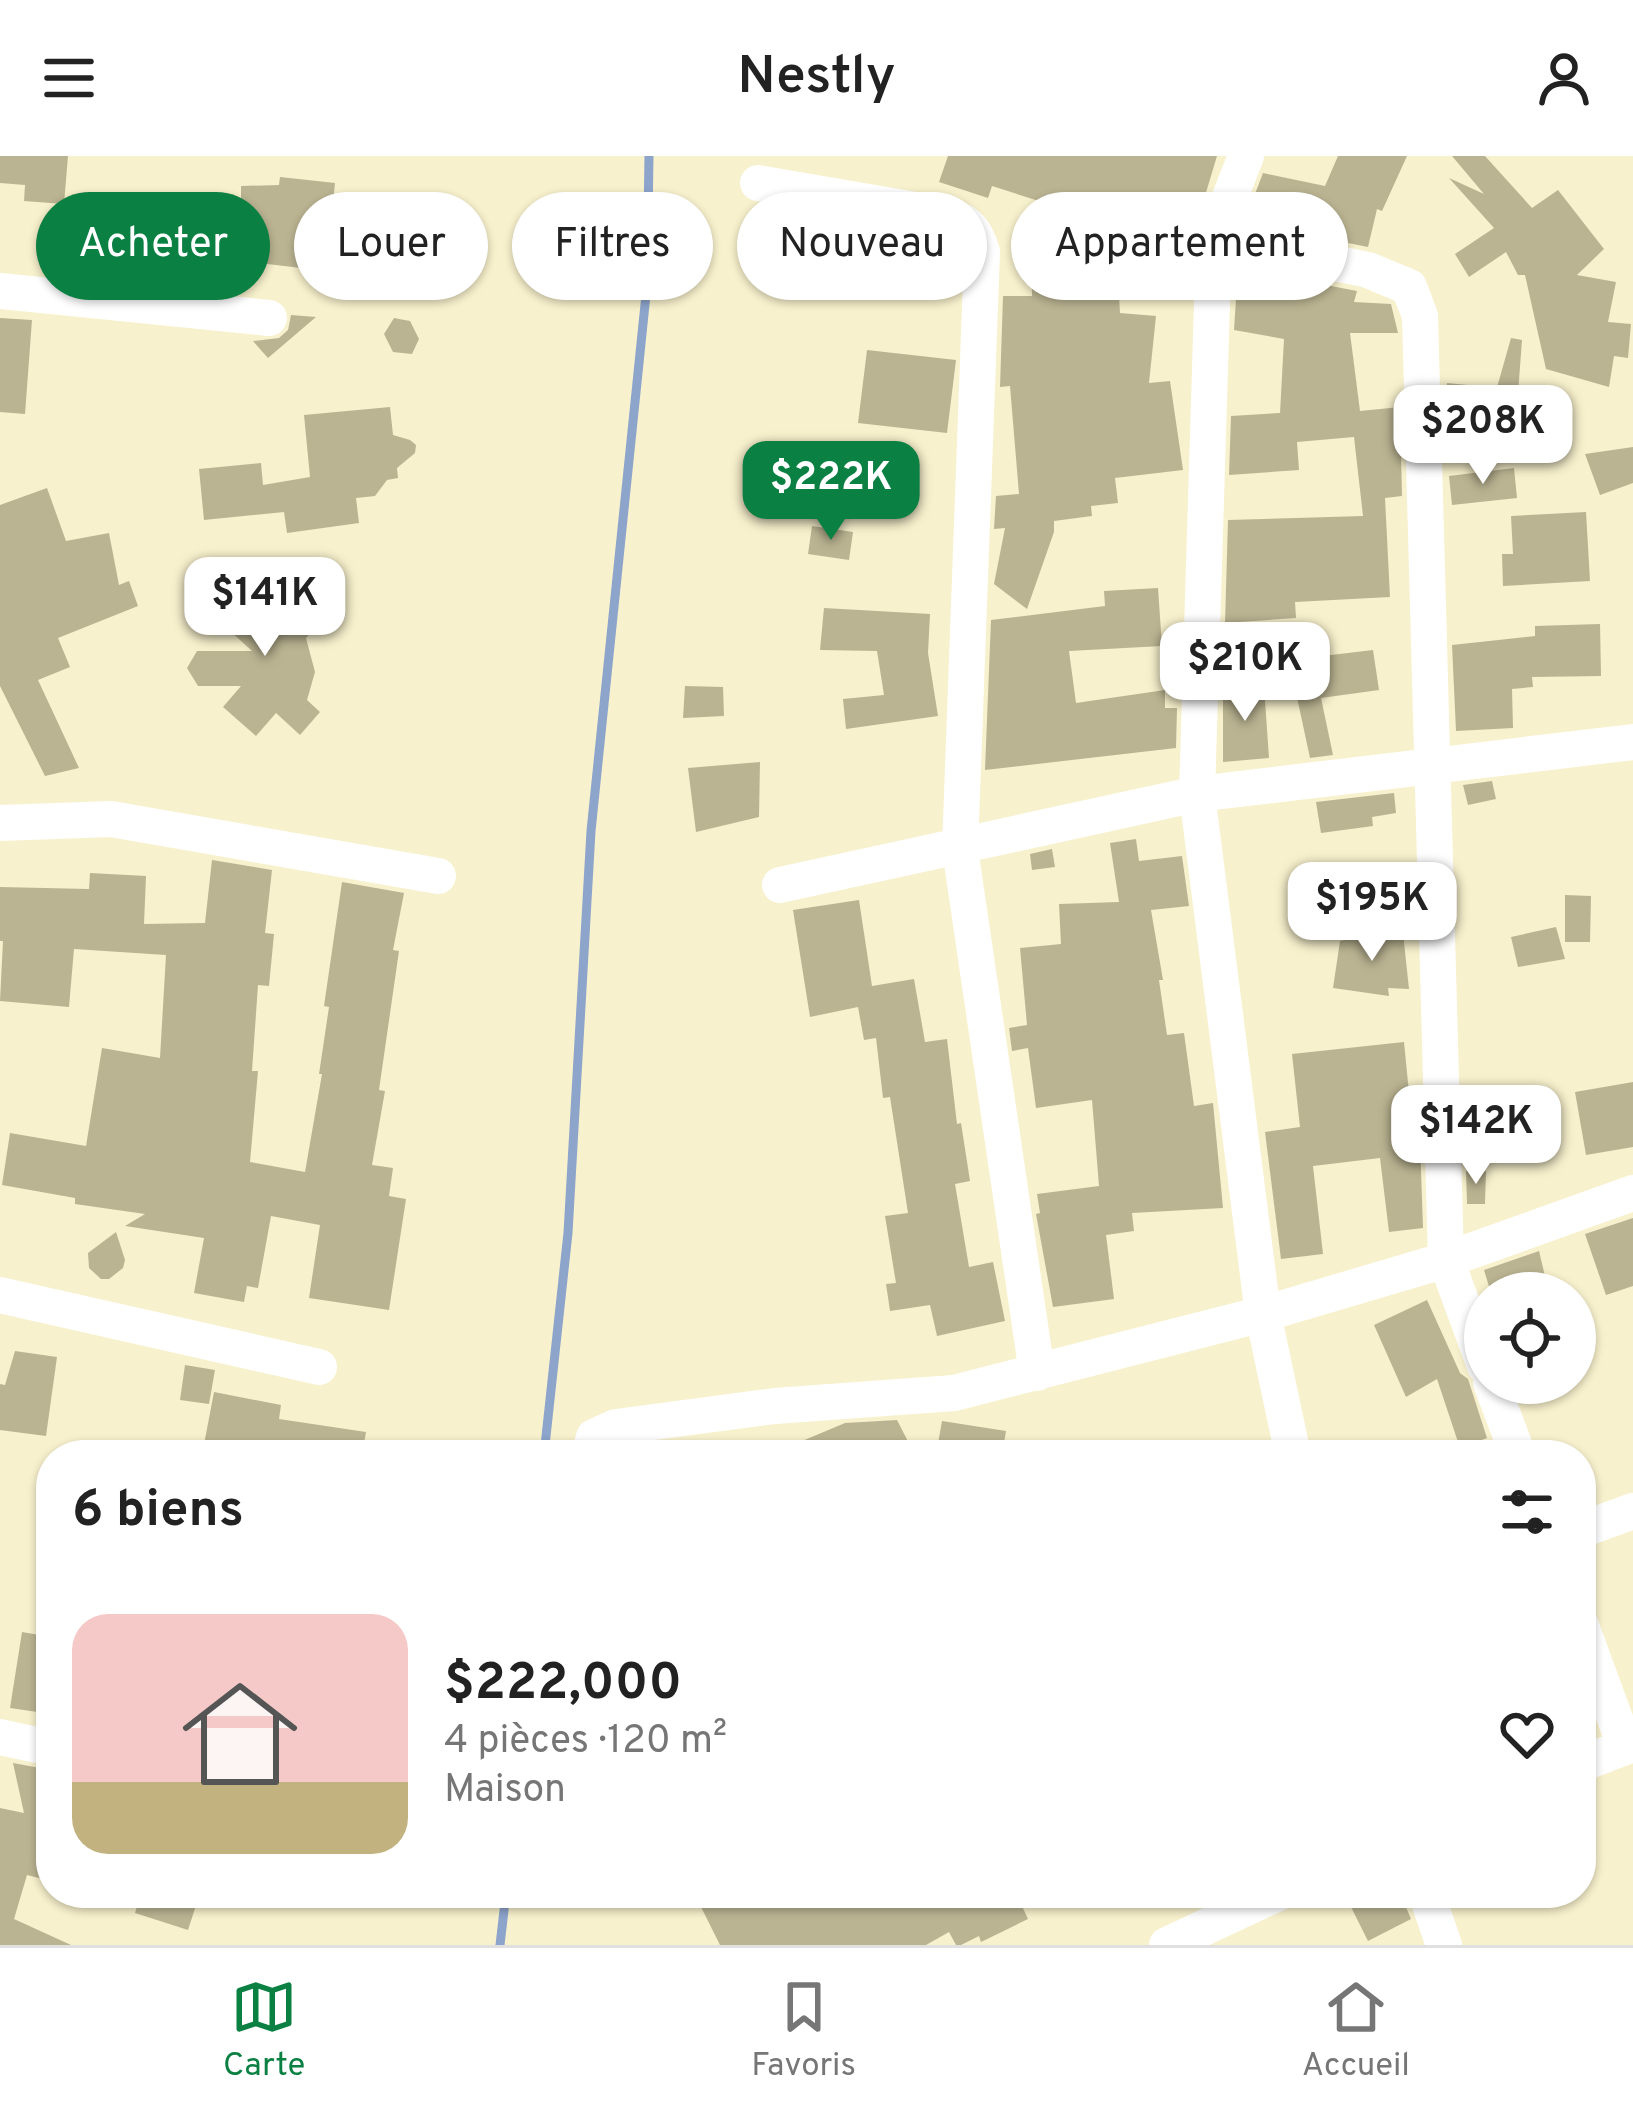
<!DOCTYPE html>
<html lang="fr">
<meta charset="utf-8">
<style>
:root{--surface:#fff;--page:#f6f6f6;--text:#222;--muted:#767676;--line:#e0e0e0;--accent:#0b8043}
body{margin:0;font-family:Overpass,sans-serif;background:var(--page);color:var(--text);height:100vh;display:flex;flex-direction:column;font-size:45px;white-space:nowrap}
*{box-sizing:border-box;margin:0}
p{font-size:39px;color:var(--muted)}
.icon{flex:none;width:66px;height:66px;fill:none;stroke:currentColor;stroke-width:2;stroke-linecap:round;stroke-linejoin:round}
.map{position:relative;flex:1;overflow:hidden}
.drawer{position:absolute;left:36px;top:1284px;width:1560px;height:468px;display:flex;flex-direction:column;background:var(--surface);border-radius:48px;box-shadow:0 3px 9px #0004}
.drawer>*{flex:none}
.top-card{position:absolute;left:36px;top:36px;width:1563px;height:108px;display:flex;gap:24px}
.controls{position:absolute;left:1464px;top:1116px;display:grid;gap:24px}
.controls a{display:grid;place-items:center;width:132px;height:132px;border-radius:50%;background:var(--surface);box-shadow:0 3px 9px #0004;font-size:60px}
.price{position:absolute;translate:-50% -102px;padding:0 27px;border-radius:24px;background:#fff;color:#222;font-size:39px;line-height:78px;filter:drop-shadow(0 3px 6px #0008)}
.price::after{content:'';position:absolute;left:50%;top:72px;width:36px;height:27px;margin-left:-18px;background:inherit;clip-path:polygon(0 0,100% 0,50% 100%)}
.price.selected{background:var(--accent);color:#fff}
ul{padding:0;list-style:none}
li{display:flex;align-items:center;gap:36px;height:300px;padding:0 36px}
li span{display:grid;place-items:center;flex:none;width:336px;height:240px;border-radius:36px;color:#555}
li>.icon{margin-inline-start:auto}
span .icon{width:144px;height:144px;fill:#fffc;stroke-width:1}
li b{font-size:51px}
h2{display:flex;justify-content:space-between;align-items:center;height:144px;padding:0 36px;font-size:51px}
.tag{padding:0 42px;border-radius:54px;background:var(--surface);box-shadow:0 3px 9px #0004;font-size:42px;line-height:108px}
.tag.selected{background:var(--accent);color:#fff}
header{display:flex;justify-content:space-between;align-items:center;height:156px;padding:0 36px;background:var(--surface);font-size:54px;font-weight:600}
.dock{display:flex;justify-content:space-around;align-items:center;height:168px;border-top:3px solid var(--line);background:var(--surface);font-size:33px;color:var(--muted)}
.dock a{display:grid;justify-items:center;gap:6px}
.dock .selected{color:var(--accent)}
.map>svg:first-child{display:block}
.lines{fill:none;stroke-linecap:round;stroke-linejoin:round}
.stream{stroke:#8da4cb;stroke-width:9}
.building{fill:#bbb492}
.minor{stroke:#fff;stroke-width:36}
</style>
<header><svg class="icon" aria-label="menu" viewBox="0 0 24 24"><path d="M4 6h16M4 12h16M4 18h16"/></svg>Nestly<svg class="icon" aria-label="person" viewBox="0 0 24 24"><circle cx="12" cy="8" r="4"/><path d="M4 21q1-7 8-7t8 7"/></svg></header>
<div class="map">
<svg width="1633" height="1789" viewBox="0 0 1633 1789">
<rect width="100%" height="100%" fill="#f8f1cd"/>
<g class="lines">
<path class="stream" d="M 544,1299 L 568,1077 L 591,675 L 647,129 L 649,0
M 500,1789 L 506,1737"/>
</g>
<path class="building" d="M 0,0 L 68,0 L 64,48 L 24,45 L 25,29 L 0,27 Z
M 948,0 L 1217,0 L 1189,93 L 992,30 L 988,42 L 939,26 Z
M 1338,0 L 1407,0 L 1382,55 L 1377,53 L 1368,91 L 1308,79 L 1312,64 L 1250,51 L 1263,17 L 1325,30 Z
M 1452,0 L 1485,0 L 1532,52 L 1558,34 L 1604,93 L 1577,119 L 1616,126 L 1608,166 L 1631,168 L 1628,202 L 1614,200 L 1609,231 L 1546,213 L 1525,119 L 1518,119 L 1506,96 L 1469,121 L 1455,98 L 1494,72 L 1449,22 L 1484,38 Z
M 280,21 L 335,27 L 326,115 L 259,107 L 255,108 L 254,122 L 164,116 L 160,128 L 72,120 L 73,108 L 65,88 L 87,59 L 184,63 L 185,44 L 241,48 L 241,30 L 279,29 Z
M 865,68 L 916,77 L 910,124 L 859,117 Z
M 1116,86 L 1120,157 L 1156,160 L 1149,227 L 1170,225 L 1183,314 L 1115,322 L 1118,347 L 1091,350 L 1092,360 L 1054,365 L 1054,376 L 1027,453 L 994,428 L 1005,372 L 994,373 L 996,340 L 1019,338 L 1010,230 L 1000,231 L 1003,140 L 1032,140 L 1031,88 Z
M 1238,112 L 1357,135 L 1354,146 L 1391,148 L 1398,177 L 1350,177 L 1360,255 L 1400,251 L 1402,340 L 1385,342 L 1390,441 L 1295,446 L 1296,462 L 1225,467 L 1228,364 L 1363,360 L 1354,281 L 1297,286 L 1299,314 L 1229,319 L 1231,260 L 1280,257 L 1284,183 L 1234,174 Z
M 291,159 L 316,161 L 268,202 L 253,185 L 279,182 L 288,174 Z
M 0,162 L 32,164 L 25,258 L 0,256 Z
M 394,162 L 410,165 L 419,183 L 412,198 L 393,196 L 384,178 Z
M 1511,182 L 1522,184 L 1517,251 L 1492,249 Z
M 867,194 L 956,204 L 947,277 L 858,267 Z
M 1447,227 L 1488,231 L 1485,263 L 1445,260 Z
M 390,251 L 393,279 L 410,284 L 416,289 L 415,297 L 397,312 L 398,322 L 387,324 L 375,340 L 356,342 L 359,367 L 287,377 L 284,356 L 204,364 L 199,313 L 261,307 L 263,329 L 310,321 L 304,259 Z
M 1633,291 L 1633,327 L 1600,339 L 1585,298 Z
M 1514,312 L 1517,342 L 1452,349 L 1449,320 Z
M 47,332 L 66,385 L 109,377 L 119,429 L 129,425 L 138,450 L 58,482 L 70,511 L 38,524 L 79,612 L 45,620 L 0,530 L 0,349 Z
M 1586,356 L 1590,425 L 1503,430 L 1502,398 L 1513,398 L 1511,360 Z
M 812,370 L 853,376 L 849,404 L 808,398 Z
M 274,416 L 319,457 L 308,469 L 313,474 L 306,482 L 315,516 L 307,544 L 320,556 L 300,579 L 276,557 L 256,580 L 223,551 L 241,530 L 198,530 L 187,512 L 197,495 L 252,495 L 217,463 L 236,443 L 243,450 Z
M 1158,432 L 1162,490 L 1069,495 L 1076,547 L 1165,534 L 1165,552 L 1177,552 L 1176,592 L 985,614 L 991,464 L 1105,450 L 1104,435 Z
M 824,452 L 930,458 L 928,497 L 938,560 L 846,573 L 843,543 L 884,539 L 877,495 L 820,494 Z
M 1600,468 L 1601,520 L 1532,521 L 1533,531 L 1512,533 L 1513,572 L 1456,575 L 1452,489 L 1535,480 L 1535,470 Z
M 1373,494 L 1379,534 L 1321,542 L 1333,599 L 1310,602 L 1289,504 Z
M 685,530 L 723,531 L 724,560 L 683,562 Z
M 1264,530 L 1269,602 L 1223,606 L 1223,533 Z
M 760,606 L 759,661 L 696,676 L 688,612 Z
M 1492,625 L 1496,643 L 1468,649 L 1463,629 Z
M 1394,637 L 1396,657 L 1372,661 L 1373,670 L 1321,677 L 1316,646 Z
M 1136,683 L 1139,705 L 1182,700 L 1189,750 L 1151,754 L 1163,824 L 1159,824 L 1167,879 L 1184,877 L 1194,950 L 1213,947 L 1223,1052 L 1132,1057 L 1134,1075 L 1106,1079 L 1114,1143 L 1053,1151 L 1036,1058 L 1040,1057 L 1037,1038 L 1099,1030 L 1092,944 L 1036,952 L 1028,892 L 1012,895 L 1009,872 L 1027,869 L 1020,792 L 1061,788 L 1059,748 L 1119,746 L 1110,687 Z
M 1052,693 L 1055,711 L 1032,714 L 1030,698 Z
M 212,704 L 272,714 L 265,777 L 274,778 L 269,830 L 258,829 L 252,915 L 258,915 L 250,1006 L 305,1016 L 322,918 L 319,918 L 329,851 L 324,850 L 342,726 L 404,737 L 393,794 L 399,795 L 379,934 L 385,935 L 372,1009 L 393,1012 L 389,1040 L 406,1043 L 389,1154 L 309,1142 L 320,1069 L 271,1060 L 258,1132 L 247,1130 L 244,1146 L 194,1137 L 204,1082 L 125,1070 L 145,1058 L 75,1048 L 75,1042 L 2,1029 L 10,977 L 86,990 L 102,892 L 160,902 L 166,799 L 74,793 L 69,851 L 0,845 L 3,785 L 0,785 L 0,731 L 89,733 L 90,717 L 146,720 L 144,768 L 205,767 Z
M 1565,739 L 1591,740 L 1590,786 L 1565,786 Z
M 859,744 L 872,830 L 914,823 L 925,886 L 947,883 L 957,968 L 961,967 L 970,1025 L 955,1028 L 969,1111 L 993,1106 L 1005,1165 L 937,1180 L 930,1149 L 890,1155 L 886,1128 L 896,1127 L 885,1060 L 908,1057 L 890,941 L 883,942 L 876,882 L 864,884 L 858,851 L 810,861 L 793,754 Z
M 1556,771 L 1565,803 L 1518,811 L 1511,781 Z
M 1376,777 L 1403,777 L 1409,833 L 1388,832 L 1389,840 L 1333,832 L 1340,785 Z
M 1404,886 L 1411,957 L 1419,956 L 1423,1072 L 1389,1076 L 1380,1002 L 1313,1010 L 1323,1098 L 1281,1103 L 1265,976 L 1300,971 L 1292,898 Z
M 1633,926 L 1633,991 L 1586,999 L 1575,936 Z
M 1466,1015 L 1486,1015 L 1485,1048 L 1467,1048 Z
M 1633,1062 L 1633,1130 L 1606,1139 L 1585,1078 Z
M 116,1076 L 125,1104 L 123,1112 L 109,1123 L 101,1123 L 89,1112 L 88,1097 Z
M 1539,1095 L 1549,1137 L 1491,1137 L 1484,1114 Z
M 1427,1144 L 1460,1217 L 1468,1223 L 1487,1282 L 1460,1292 L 1437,1223 L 1406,1241 L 1374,1169 Z
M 15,1195 L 57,1201 L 46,1280 L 0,1274 L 0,1228 L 5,1229 Z
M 185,1209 L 215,1214 L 209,1248 L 180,1244 Z
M 214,1236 L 281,1249 L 279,1263 L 366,1276 L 362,1299 L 202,1299 Z
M 897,1264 L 915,1299 L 769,1299 L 845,1267 Z
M 942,1265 L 1006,1275 L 1002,1299 L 936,1299 Z
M 22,1476 L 51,1481 L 51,1558 L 10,1552 Z
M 13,1607 L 51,1614 L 51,1725 L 27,1719 L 14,1763 L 71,1789 L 0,1789 L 0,1652 L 24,1657 Z
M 141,1737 L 200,1737 L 188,1774 L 135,1757 Z
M 694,1737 L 1016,1737 L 1028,1763 L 981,1786 L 979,1780 L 961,1789 L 956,1789 L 949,1776 L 926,1789 L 720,1789 Z
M 1344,1737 L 1400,1737 L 1411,1763 L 1368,1785 Z"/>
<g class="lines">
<path class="minor" d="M 1246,0 L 1214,82 L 1197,638 L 1263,1158 L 1293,1299
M 758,27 L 950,60 C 970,67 976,76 982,96 L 960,693 L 1037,1217
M 1214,82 L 1368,114 L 1409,131 L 1420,160 L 1446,1104 L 1485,1210
M 0,135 L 269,162
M 0,667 L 111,663 L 438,720
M 780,729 L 1197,638 L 1633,586
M 0,1139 L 319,1211
M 1491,1227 L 1518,1299
M 589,1299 L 594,1281 L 616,1271 L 775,1250 L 954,1237 L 1263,1158 L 1446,1104 L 1633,1037
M 1581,1374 L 1633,1355
M 1581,1470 L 1625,1590
M 0,1581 L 51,1592
M 1581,1608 L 1633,1588
M 1426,1737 L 1444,1789
M 1167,1789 L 1278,1737"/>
</g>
</svg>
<div class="controls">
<a><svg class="icon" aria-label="locate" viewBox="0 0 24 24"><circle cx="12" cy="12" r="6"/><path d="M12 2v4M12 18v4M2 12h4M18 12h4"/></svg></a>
</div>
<b class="price" style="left:1483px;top:331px">$208K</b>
<b class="price selected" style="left:831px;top:387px">$222K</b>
<b class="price" style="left:265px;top:503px">$141K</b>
<b class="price" style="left:1245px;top:568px">$210K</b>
<b class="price" style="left:1372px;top:808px">$195K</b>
<b class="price" style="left:1476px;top:1031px">$142K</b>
<div class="top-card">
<a class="tag selected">Acheter</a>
<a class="tag">Louer</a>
<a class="tag">Filtres</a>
<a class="tag">Nouveau</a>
<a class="tag">Appartement</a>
</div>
<section class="drawer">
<h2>6 biens<svg class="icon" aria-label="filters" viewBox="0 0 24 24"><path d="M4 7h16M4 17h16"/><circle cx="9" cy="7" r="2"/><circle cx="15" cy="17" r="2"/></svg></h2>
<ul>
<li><span style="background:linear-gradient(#f6c9c9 70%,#c2b280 0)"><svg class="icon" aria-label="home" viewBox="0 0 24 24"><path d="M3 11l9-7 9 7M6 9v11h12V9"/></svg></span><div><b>$222,000</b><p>4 pièces · 120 m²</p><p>Maison</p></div><svg class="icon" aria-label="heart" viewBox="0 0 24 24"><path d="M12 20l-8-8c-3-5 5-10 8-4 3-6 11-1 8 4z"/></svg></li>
</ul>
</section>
</div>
<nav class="dock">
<a class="selected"><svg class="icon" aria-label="map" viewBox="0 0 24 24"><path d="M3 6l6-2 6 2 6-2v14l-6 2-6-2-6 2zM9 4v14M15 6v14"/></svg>Carte</a>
<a><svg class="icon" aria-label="saved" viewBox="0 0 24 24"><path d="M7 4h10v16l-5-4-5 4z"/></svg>Favoris</a>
<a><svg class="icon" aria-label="home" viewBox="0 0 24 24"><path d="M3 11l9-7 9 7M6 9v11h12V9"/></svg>Accueil</a>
</nav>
